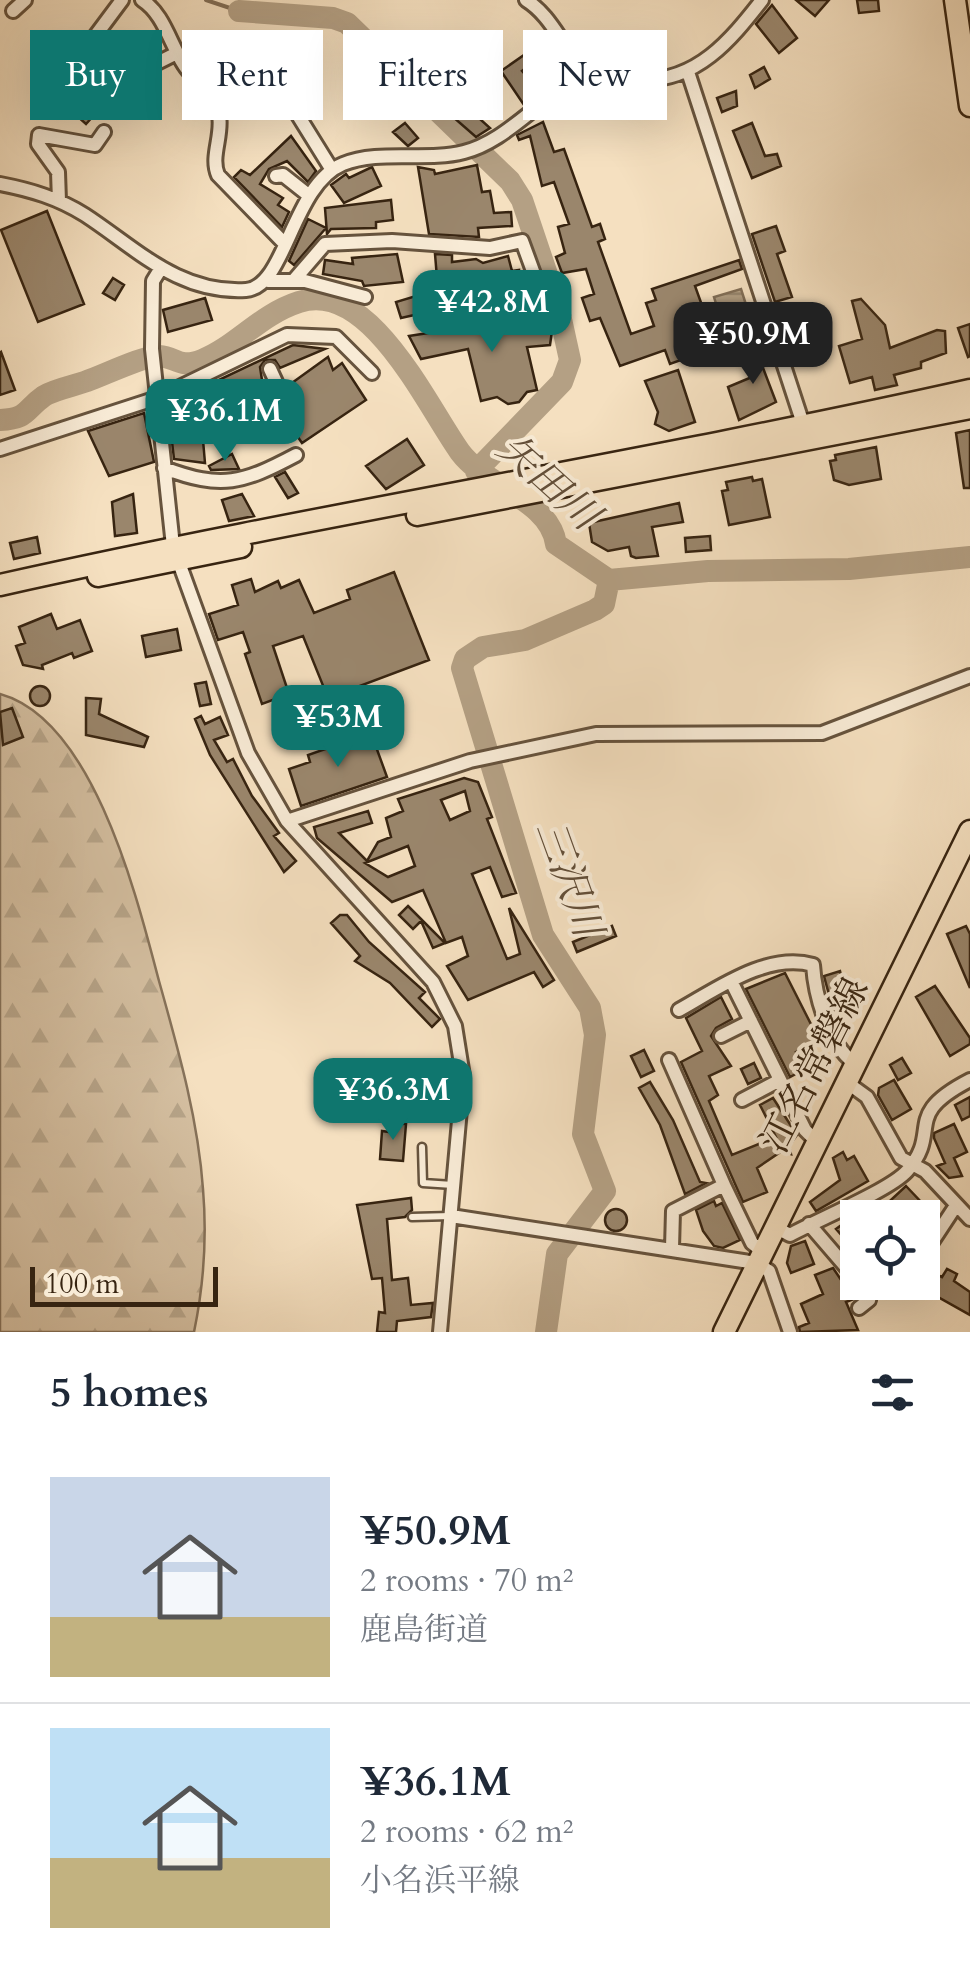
<!DOCTYPE html>
<meta charset="utf-8">
<style>
:root{--surface:#fff;--page:#f2f2f3;--text:#1f2937;--muted:#747a83;--line:#e0e1e3;--accent:#0f766e}
body{margin:0;font-family:Cardo,"Noto Serif JP",serif;background:var(--page);color:var(--text);height:100vh;display:flex;flex-direction:column;font-size:38px;white-space:nowrap}
*{box-sizing:border-box;margin:0}
p{font-size:32px;color:var(--muted)}
.icon{flex:none;width:55px;height:55px;fill:none;stroke:currentColor;stroke-width:2;stroke-linecap:round;stroke-linejoin:round}
.map{position:relative;height:1332px;overflow:hidden}
.sheet{display:flex;flex-direction:column;background:var(--surface);flex:1}
.sheet>*{flex:none}
.hud{position:absolute;left:30px;top:30px;width:910px;height:90px;display:flex;gap:20px}
.fabs{position:absolute;left:840px;top:1200px;display:grid;gap:20px}
.fabs a{display:grid;place-items:center;width:100px;height:100px;border-radius:0px;background:var(--surface);box-shadow:0 10px 40px #0002;font-size:50px}
.scale{position:absolute;left:30px;bottom:25px;width:188px;box-sizing:border-box;padding-left:10px;border:5px solid #372411;border-top:0;font-size:28px;line-height:35px;white-space:nowrap;color:#372411;-webkit-text-stroke:8px #f8ebd6;paint-order:stroke}
.price{position:absolute;translate:-50% -85px;padding:0 22px;border-radius:20px;background:var(--accent);color:#fff;font-size:32px;line-height:65px;filter:drop-shadow(0 2px 5px #0008)}
.price::after{content:'';position:absolute;left:50%;top:60px;width:30px;height:22px;margin-left:-15px;background:inherit;clip-path:polygon(0 0,100% 0,50% 100%)}
.price.current{background:#222;color:#fff}
ul{padding:0;list-style:none}
li{display:flex;align-items:center;gap:30px;height:250px;padding:0 50px}
li+li{border-top:2px solid var(--line)}
li span{display:grid;place-items:center;flex:none;width:280px;height:200px;border-radius:0px;color:#555}
li>.icon{margin-inline-start:auto}
span .icon{width:120px;height:120px;fill:#fffc;stroke-width:1}
li b{font-size:42px}
h2{display:flex;justify-content:space-between;align-items:center;height:120px;padding:0 50px;font-size:42px}
.pill{padding:0 35px;border-radius:0px;background:var(--surface);box-shadow:0 10px 40px #0002;font-size:35px;line-height:90px}
.pill.current{background:var(--accent);color:#fff}
.map>svg:first-child{display:block}
.forest{fill:url(#forest-firs);stroke:#86725a;stroke-width:2.5}
.water{fill:url(#water-rules);stroke:#826e56;stroke-width:2.5}
.lines{fill:none;stroke-linecap:round;stroke-linejoin:round}
.stream{stroke:#826e56;stroke-width:4}
.river{stroke:#b4a084;stroke-width:22}
.building{fill:#9a866c;stroke:#372411;stroke-width:2.5;fill-rule:evenodd}
.service-casing{stroke:#66533d;stroke-width:11}
.minor-casing{stroke:#66533d;stroke-width:18}
.primary-casing{stroke:#372411;stroke-width:25}
.service{stroke:#f8ebd6;stroke-width:6}
.minor{stroke:#f8ebd6;stroke-width:12}
.primary{stroke:#f5e0c0;stroke-width:20}
.labels{text-anchor:middle;stroke-width:8;stroke-linejoin:round;paint-order:stroke}
.street-label{font-size:38px;fill:#372411;stroke:#f8ebd6}
.water-label{font-size:40px;font-style:italic;fill:#634f39;stroke:#f8ebd6}
</style>
<div class="map">
<svg width="970" height="1332" viewBox="0 0 970 1332">
<defs>
<pattern id="forest-firs" width="22" height="20" patternUnits="userSpaceOnUse" patternTransform="scale(2.5)"><rect width="22" height="20" fill="#d5c0a2"/><path d="M5 1l3.5 6h-7zM16 11l3.5 6h-7z" fill="#b7a58a"/></pattern>
<pattern id="water-rules" width="6" height="5" patternUnits="userSpaceOnUse" patternTransform="scale(2.5)"><rect width="6" height="5" fill="#b4a084"/><path d="M0 2.5h6" fill="none" stroke="#93826b"/></pattern>
</defs>
<rect width="100%" height="100%" fill="#f5e0c0"/>
<filter id="stains"><feTurbulence type="fractalNoise" baseFrequency=".002" numOctaves="4"/><feColorMatrix values="0 0 0 0 .2 0 0 0 0 .09 0 0 0 0 .02 0 0 0 .5 -.17"/></filter>
<radialGradient id="worn" r=".72"><stop offset=".6" stop-color="#630" stop-opacity="0"/><stop offset="1" stop-color="#630" stop-opacity=".3"/></radialGradient>
<path class="forest" d="M 0,694 C 94,720 137,898 159,981 C 178,1049 198,1118 203,1189 C 207,1237 204,1284 194,1332 L 0,1332 Z"/>
<path class="water" d="M 741,289 L 755,333 L 728,342 L 714,297 Z"/>
<g class="lines">
<path class="stream" d="M 206,0 L 239,11"/>
<path class="river" d="M 239,11 L 333,18 L 347,23 L 510,181 L 522,200 L 559,310 L 570,360 L 562,382 L 476,471
M 0,420 C 29,418 23,411 44,396 C 55,389 74,386 87,381 C 102,376 145,355 159,356 C 177,357 178,369 202,360 C 237,346 259,315 299,302 C 369,278 427,406 460,452 C 485,486 550,500 556,544 L 609,580 L 708,571 L 849,569 L 970,557
M 546,1332 L 557,1254 L 605,1191 L 583,1134 L 595,1035 L 590,1008 L 543,935 L 462,668 L 465,659 L 483,647 L 525,640 L 595,610 L 604,604 L 609,580"/>
</g>
<path class="building" d="M 796,0 L 829,0 L 815,16 Z
M 857,0 L 878,0 L 879,11 L 859,13 Z
M 772,5 L 797,38 L 779,53 L 756,24 Z
M 551,45 L 570,67 L 571,73 L 562,78 L 542,52 Z
M 524,55 L 531,64 L 522,71 L 541,92 L 524,105 L 501,71 Z
M 764,67 L 770,79 L 755,88 L 750,75 Z
M 84,90 L 102,106 L 86,124 L 68,108 Z
M 471,90 L 492,108 L 481,120 L 490,128 L 476,137 L 452,116 Z
M 736,91 L 737,106 L 722,112 L 717,98 Z
M 543,122 L 554,152 L 564,149 L 592,227 L 600,224 L 605,239 L 598,242 L 631,334 L 654,326 L 646,303 L 656,300 L 652,289 L 739,260 L 742,269 L 695,286 L 717,347 L 670,364 L 665,350 L 620,366 L 600,318 L 590,321 L 582,298 L 594,294 L 586,269 L 562,273 L 556,257 L 565,253 L 558,227 L 569,224 L 554,182 L 542,186 L 530,136 L 519,140 L 517,135 Z
M 405,123 L 418,138 L 408,146 L 393,132 Z
M 752,123 L 765,156 L 777,154 L 781,166 L 752,178 L 733,131 Z
M 291,136 L 316,171 L 308,182 L 287,161 L 269,169 L 260,184 L 283,198 L 278,205 L 289,212 L 282,227 L 234,177 L 241,170 L 250,175 Z
M 477,165 L 482,192 L 490,191 L 494,213 L 511,212 L 512,226 L 478,228 L 479,237 L 429,234 L 418,167 L 434,170 L 435,174 Z
M 372,167 L 381,186 L 344,203 L 331,185 L 346,174 L 349,178 Z
M 391,200 L 393,220 L 376,222 L 376,228 L 331,229 L 327,234 L 325,208 Z
M 47,211 L 84,304 L 38,322 L 1,230 Z
M 308,219 L 326,228 L 294,265 L 289,261 Z
M 776,226 L 785,251 L 777,254 L 792,297 L 775,302 L 752,234 Z
M 397,254 L 403,282 L 364,286 L 362,281 L 323,274 L 325,260 L 353,264 L 352,258 Z
M 435,254 L 452,255 L 452,262 L 476,259 L 483,263 L 508,256 L 512,271 L 519,270 L 518,304 L 445,308 L 401,318 L 396,302 L 456,284 L 454,276 L 437,278 Z
M 113,278 L 124,285 L 115,300 L 103,293 Z
M 205,298 L 212,320 L 168,332 L 163,310 Z
M 861,299 L 885,325 L 890,348 L 937,330 L 945,331 L 946,353 L 921,362 L 921,368 L 894,375 L 897,385 L 875,390 L 872,377 L 850,383 L 839,346 L 862,339 L 852,301 Z
M 498,322 L 553,324 L 550,345 L 527,347 L 537,390 L 527,392 L 519,402 L 508,404 L 497,397 L 481,401 L 468,349 L 421,359 L 409,336 Z
M 970,324 L 970,356 L 968,357 L 958,328 Z
M 293,345 L 325,349 L 280,368 L 275,360 L 265,360 L 260,367 L 262,380 L 210,403 L 214,407 L 204,414 L 200,410 L 188,419 L 176,420 L 168,409 L 168,404 Z
M 761,345 L 766,358 L 760,360 L 776,402 L 739,420 L 728,387 L 752,377 L 743,351 Z
M 1,352 L 15,390 L 0,395 L 0,353 Z
M 328,357 L 333,370 L 342,363 L 366,400 L 302,443 L 271,398 Z
M 678,370 L 695,422 L 669,431 L 655,424 L 658,412 L 645,381 Z
M 144,413 L 154,462 L 109,476 L 88,431 Z
M 970,430 L 970,488 L 964,488 L 956,433 Z
M 407,439 L 424,465 L 386,489 L 366,466 Z
M 203,440 L 205,463 L 174,459 L 172,442 Z
M 876,447 L 881,479 L 849,485 L 834,480 L 830,461 L 836,460 L 835,455 Z
M 232,454 L 239,469 L 211,470 L 209,466 Z
M 285,472 L 298,493 L 288,498 L 275,477 Z
M 752,477 L 753,481 L 762,479 L 770,517 L 729,525 L 722,491 L 728,490 L 726,482 Z
M 133,494 L 137,533 L 115,536 L 112,502 Z
M 242,494 L 254,516 L 229,521 L 222,500 Z
M 679,503 L 683,522 L 652,527 L 658,556 L 636,558 L 631,556 L 629,547 L 608,551 L 592,542 L 589,523 Z
M 710,536 L 711,550 L 686,552 L 685,538 Z
M 37,537 L 40,553 L 14,559 L 10,543 Z
M 394,572 L 429,660 L 328,698 L 303,636 L 273,646 L 289,694 L 262,704 L 245,654 L 250,652 L 243,632 L 218,640 L 209,614 L 238,605 L 232,585 L 251,579 L 255,592 L 278,581 L 281,588 L 299,580 L 314,613 L 350,599 L 347,590 Z
M 51,614 L 57,629 L 80,620 L 92,651 L 74,658 L 72,653 L 42,665 L 43,669 L 23,665 L 16,646 L 25,643 L 19,627 Z
M 177,629 L 181,650 L 146,657 L 142,636 Z
M 206,682 L 211,704 L 200,706 L 195,684 Z
M30 696a10 10 0 1 1 20 0a10 10 0 1 1-20 0Z
M 86,698 L 101,699 L 99,714 L 148,737 L 144,747 L 86,735 Z
M 12,708 L 23,737 L 3,745 L 0,712 Z
M 201,716 L 205,724 L 220,717 L 228,735 L 214,740 L 227,762 L 233,759 L 252,796 L 279,833 L 274,836 L 296,861 L 284,872 L 210,755 L 195,719 Z
M 371,733 L 387,777 L 301,806 L 289,769 L 310,762 L 308,755 Z
M 464,778 L 478,782 L 492,817 L 487,819 L 516,893 L 502,897 L 490,867 L 472,874 L 507,959 L 520,954 L 509,908 L 554,980 L 543,987 L 534,972 L 468,1000 L 447,966 L 468,956 L 462,937 L 446,943 L 423,890 L 392,902 L 317,838 L 314,827 L 368,811 L 372,823 L 339,833 L 367,861 L 378,842 L 391,837 L 386,818 L 403,811 L 398,799 ZM 465,791 L 470,811 L 450,820 L 441,800 ZM 408,846 L 415,866 L 388,877 L 365,863 Z
M 408,906 L 445,943 L 433,948 L 421,921 L 413,929 L 399,915 Z
M 340,915 L 347,915 L 369,942 L 425,992 L 419,998 L 440,1019 L 432,1027 L 390,983 L 355,961 L 360,956 L 331,923 Z
M 612,926 L 616,936 L 577,952 L 573,942 Z
M 966,926 L 970,934 L 970,988 L 947,934 Z
M 840,971 L 850,1012 L 835,1017 L 824,976 Z
M 785,973 L 819,1040 L 796,1052 L 805,1069 L 790,1077 L 746,989 Z
M 935,986 L 970,1038 L 970,1044 L 950,1056 L 916,997 Z
M 721,997 L 732,1019 L 716,1028 L 711,1036 L 731,1066 L 709,1076 L 718,1095 L 709,1101 L 732,1155 L 776,1137 L 760,1105 L 773,1098 L 797,1135 L 789,1146 L 791,1154 L 782,1151 L 757,1168 L 767,1192 L 743,1202 L 681,1062 L 702,1051 L 686,1018 Z
M 644,1050 L 654,1071 L 641,1077 L 631,1056 Z
M 902,1058 L 911,1073 L 898,1080 L 890,1065 Z
M 754,1063 L 761,1078 L 748,1084 L 741,1069 Z
M 894,1080 L 911,1109 L 892,1120 L 878,1095 L 879,1088 Z
M 650,1082 L 673,1120 L 700,1182 L 706,1183 L 685,1194 L 660,1125 L 639,1088 Z
M 970,1097 L 970,1116 L 962,1120 L 955,1105 Z
M 389,1123 L 406,1124 L 403,1161 L 380,1159 L 382,1131 L 389,1132 Z
M 954,1124 L 967,1152 L 954,1158 L 962,1176 L 949,1178 L 937,1166 L 945,1163 L 934,1138 L 934,1133 Z
M 843,1152 L 847,1160 L 854,1156 L 868,1181 L 816,1211 L 810,1202 L 840,1180 L 833,1158 Z
M 906,1186 L 922,1203 L 905,1218 L 885,1218 L 878,1212 Z
M 411,1198 L 412,1210 L 405,1217 L 387,1219 L 392,1280 L 408,1278 L 411,1305 L 433,1303 L 431,1317 L 397,1321 L 396,1332 L 377,1332 L 379,1312 L 385,1313 L 382,1278 L 372,1279 L 357,1205 Z
M 714,1201 L 716,1206 L 722,1203 L 740,1240 L 723,1248 L 714,1246 L 703,1231 L 696,1210 Z
M605 1220a11 11 0 1 1 22 0a11 11 0 1 1-22 0Z
M 858,1213 L 858,1254 L 836,1229 Z
M 805,1241 L 814,1264 L 791,1273 L 787,1263 L 791,1246 Z
M 922,1267 L 942,1277 L 947,1269 L 957,1274 L 954,1281 L 970,1292 L 970,1315 L 922,1288 Z
M 833,1268 L 854,1299 L 846,1302 L 858,1330 L 800,1332 L 799,1327 L 809,1323 L 801,1304 L 823,1294 L 815,1275 Z"/>
<g class="lines">
<g class="service-casing">
<path id="service" d="M 422,1147 L 423,1183 L 453,1185
M 412,1217 L 451,1216"/>
</g>
<g class="minor-casing">
<path id="minor" d="M 142,0 C 164,14 170,44 184,65 C 196,84 216,91 219,115 C 223,135 210,157 218,175 L 284,243
M 526,0 C 558,20 564,59 598,77
M 13,11 L 25,0
M 87,47 L 122,0
M 688,72 L 805,430
M 108,77 L 123,80 L 177,53
M 296,112 L 332,170
M 276,176 L 283,175 L 307,194
M 0,184 C 31,190 58,198 85,215 C 137,249 179,294 246,290 C 286,287 292,185 343,164 C 379,149 427,162 464,152 C 508,141 539,97 580,80 C 599,73 622,79 641,80 C 697,81 730,41 762,0
M 59,201 L 58,172 L 38,144 L 39,135 L 95,145 L 104,132
M 161,268 L 153,281 L 152,349 L 173,546 L 248,753 L 287,821 L 433,982 L 455,1026 L 463,1076 L 440,1332
M 294,280 L 325,244 L 392,241 L 490,248 L 522,241 L 545,304 L 537,316 L 498,312 L 430,321
M 268,281 L 305,281 L 365,297
M 159,428 C 214,438 233,411 276,382 L 270,369
M 0,449 L 157,398 L 287,335 L 336,337 L 372,373
M 164,468 C 222,490 243,483 296,455
M 287,821 L 470,761 L 596,734 L 822,733 L 970,676
M 731,981 L 805,1130 L 816,1141
M 679,1010 C 717,989 767,952 813,965 C 815,996 828,1043 854,1063
M 721,1036 L 751,1021
M 669,1060 L 724,1185 L 673,1211 L 672,1248
M 845,1081 L 867,1097 L 901,1158 L 925,1171 L 970,1219
M 742,1100 L 780,1080
M 724,1185 L 752,1243 L 762,1251
M 451,1216 L 756,1263 L 769,1271 L 790,1332
M 809,1224 L 858,1281
M 773,1226 L 790,1235 C 817,1220 890,1190 907,1171 C 943,1130 900,1116 970,1080
M 926,1251 L 955,1207
M 858,1282 L 869,1300 L 859,1308"/>
</g>
<g class="primary-casing">
<path id="primary" d="M 955,0 L 970,106
M 417,515 L 970,408
M 98,576 L 241,547
M 0,585 C 322,513 648,462 970,390
M 724,1332 L 970,831"/>
</g>
<use href="#service" class="service"/>
<use href="#minor" class="minor"/>
<use href="#primary" class="primary"/>
</g>
<g class="labels">
<g class="street-label">
<text transform="translate(814 1065) rotate(-63)" y="13">江名常磐線</text>
</g>
<g class="water-label">
<text transform="translate(549 481) rotate(42)" y="14">矢田川</text>
<text transform="translate(570 878) rotate(70)" y="14">三沢川</text>
</g>
</g>
<rect width="100%" height="100%" filter="url(#stains)"/>
<rect width="100%" height="100%" fill="url(#worn)"/>
</svg>
<div class="fabs">
<a><svg class="icon" aria-label="locate" viewBox="0 0 24 24"><circle cx="12" cy="12" r="6"/><path d="M12 2v4M12 18v4M2 12h4M18 12h4"/></svg></a>
</div>
<div class="scale">100 m</div>
<b class="price" style="left:492px;top:355px">¥42.8M</b>
<b class="price current" style="left:753px;top:387px">¥50.9M</b>
<b class="price" style="left:225px;top:464px">¥36.1M</b>
<b class="price" style="left:338px;top:770px">¥53M</b>
<b class="price" style="left:393px;top:1143px">¥36.3M</b>
<div class="hud">
<a class="pill current">Buy</a>
<a class="pill">Rent</a>
<a class="pill">Filters</a>
<a class="pill">New</a>
</div>
</div>
<section class="sheet">
<h2>5 homes<svg class="icon" aria-label="filters" viewBox="0 0 24 24"><path d="M4 7h16M4 17h16"/><circle cx="9" cy="7" r="2"/><circle cx="15" cy="17" r="2"/></svg></h2>
<ul>
<li><span style="background:linear-gradient(#c9d6e8 70%,#c2b280 0)"><svg class="icon" aria-label="home" viewBox="0 0 24 24"><path d="M3 11l9-7 9 7M6 9v11h12V9"/></svg></span><div><b>¥50.9M</b><p>2 rooms · 70 m²</p><p>鹿島街道</p></div></li>
<li><span style="background:linear-gradient(#bfe0f5 65%,#c2b280 0)"><svg class="icon" aria-label="home" viewBox="0 0 24 24"><path d="M3 11l9-7 9 7M6 9v11h12V9"/></svg></span><div><b>¥36.1M</b><p>2 rooms · 62 m²</p><p>小名浜平線</p></div></li>
</ul>
</section>
